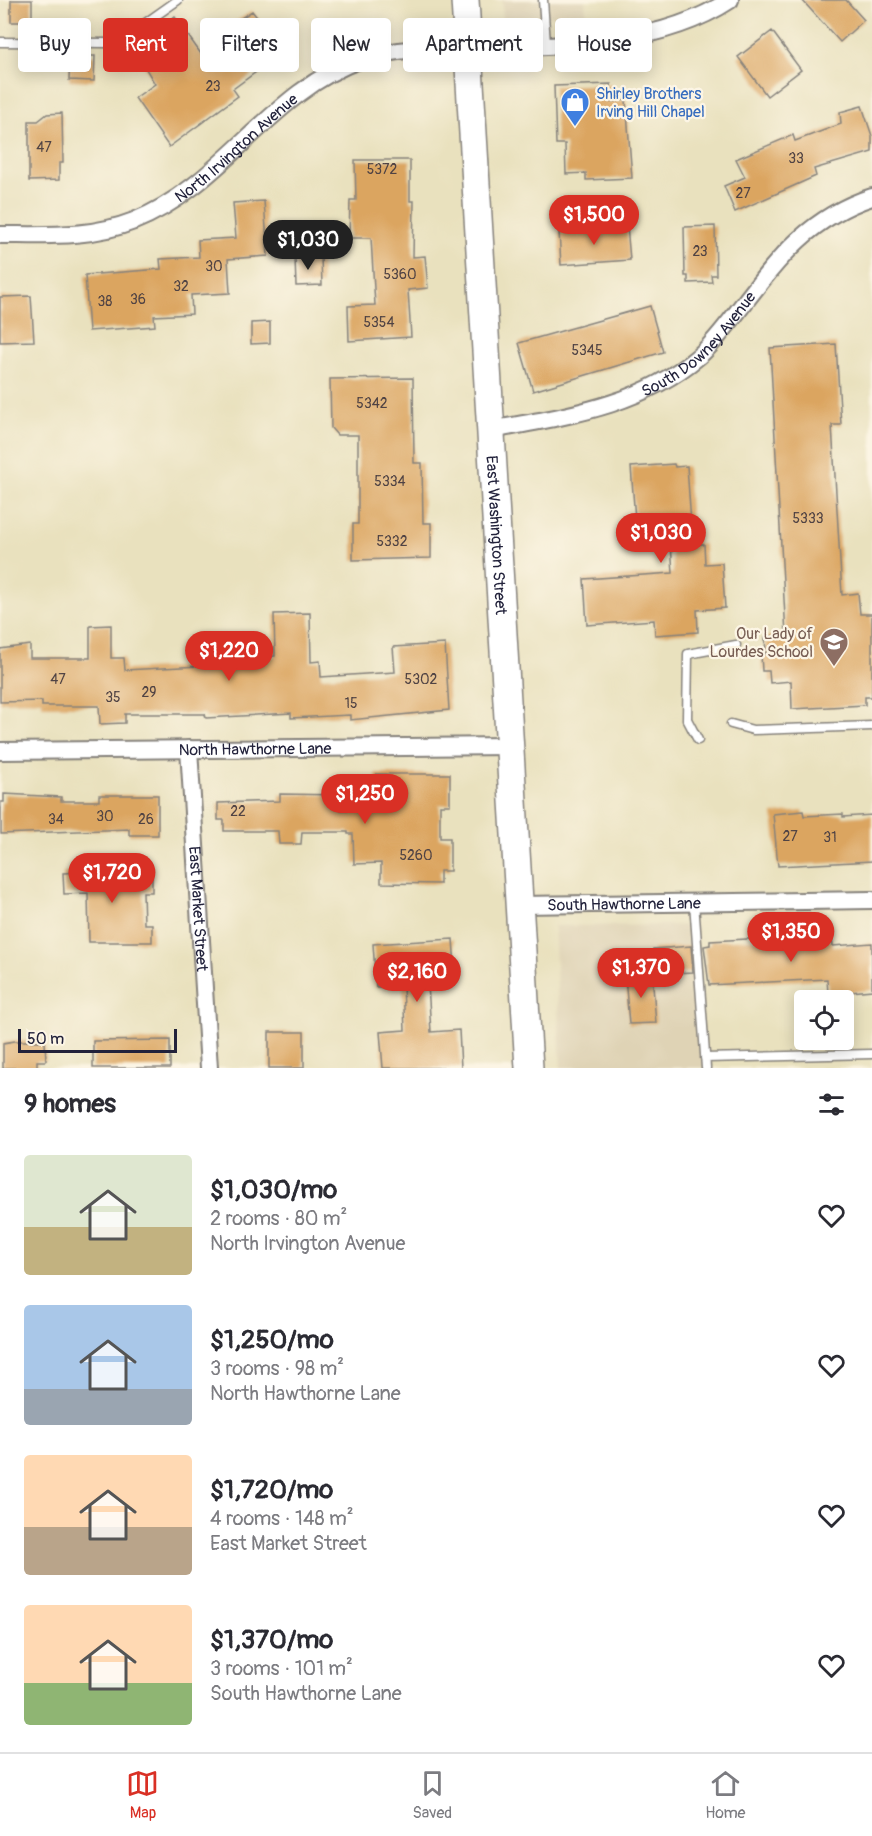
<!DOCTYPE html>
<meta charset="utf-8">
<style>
:root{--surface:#fff;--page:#f2f2f3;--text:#2b2b33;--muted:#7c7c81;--line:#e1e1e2;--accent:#d93025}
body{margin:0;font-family:Pangolin,sans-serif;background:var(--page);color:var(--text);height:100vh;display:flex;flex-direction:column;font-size:22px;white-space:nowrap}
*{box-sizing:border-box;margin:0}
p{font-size:20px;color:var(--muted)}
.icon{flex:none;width:33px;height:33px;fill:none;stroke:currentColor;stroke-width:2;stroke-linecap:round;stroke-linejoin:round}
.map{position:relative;height:1068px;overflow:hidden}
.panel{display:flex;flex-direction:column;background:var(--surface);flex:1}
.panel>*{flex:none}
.guide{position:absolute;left:18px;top:18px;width:837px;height:54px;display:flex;gap:12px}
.fabs{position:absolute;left:794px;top:990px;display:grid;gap:12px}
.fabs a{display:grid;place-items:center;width:60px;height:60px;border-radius:6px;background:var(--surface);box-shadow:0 3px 15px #0003;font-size:30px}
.scale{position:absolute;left:18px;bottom:15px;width:159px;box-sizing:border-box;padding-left:6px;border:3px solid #22223b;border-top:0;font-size:16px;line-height:21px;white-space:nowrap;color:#22223b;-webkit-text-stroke:4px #fcf5e5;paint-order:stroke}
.price{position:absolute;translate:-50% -51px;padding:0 14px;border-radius:21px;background:var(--accent);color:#fff;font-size:20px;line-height:39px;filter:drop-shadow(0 2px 3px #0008)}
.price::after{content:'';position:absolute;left:50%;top:36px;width:18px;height:14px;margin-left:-9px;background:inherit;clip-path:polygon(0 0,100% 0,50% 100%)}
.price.selected{background:#222;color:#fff}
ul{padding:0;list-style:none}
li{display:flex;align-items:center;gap:18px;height:150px;padding:0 24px}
li span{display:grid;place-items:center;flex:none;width:168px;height:120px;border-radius:6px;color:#555}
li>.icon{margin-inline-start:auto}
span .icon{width:72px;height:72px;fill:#fffc;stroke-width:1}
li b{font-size:26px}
h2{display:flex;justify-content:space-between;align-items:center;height:72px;padding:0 24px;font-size:26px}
.pill{padding:0 21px;border-radius:6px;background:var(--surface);box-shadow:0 3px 15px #0003;font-size:21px;line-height:54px}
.pill.selected{background:var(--accent);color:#fff}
.tabs{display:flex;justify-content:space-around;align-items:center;height:84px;border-top:2px solid var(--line);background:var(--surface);font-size:16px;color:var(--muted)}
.tabs a{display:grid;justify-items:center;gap:3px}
.tabs .selected{color:var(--accent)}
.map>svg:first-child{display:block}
.built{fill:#dfd3b5}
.building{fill:#dba560}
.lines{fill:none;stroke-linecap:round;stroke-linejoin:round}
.service-casing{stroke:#86827c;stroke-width:11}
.minor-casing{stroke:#86827c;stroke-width:20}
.primary-casing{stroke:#86827c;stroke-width:30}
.service{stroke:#fff;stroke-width:8}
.minor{stroke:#fff;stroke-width:16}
.primary{stroke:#fff;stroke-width:27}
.labels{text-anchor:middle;stroke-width:4.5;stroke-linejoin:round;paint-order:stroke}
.number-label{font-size:14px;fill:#504344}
.shop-label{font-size:16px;fill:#366cbe;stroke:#fcf5e5;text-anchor:start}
.street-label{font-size:16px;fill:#22223b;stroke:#fcf5e5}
.education-label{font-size:16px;fill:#785e54;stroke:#fcf5e5;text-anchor:end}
</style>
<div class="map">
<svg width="872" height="1068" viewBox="0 0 872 1068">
<rect width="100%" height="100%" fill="#fcf5e5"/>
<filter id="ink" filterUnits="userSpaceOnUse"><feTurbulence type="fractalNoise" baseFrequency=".0167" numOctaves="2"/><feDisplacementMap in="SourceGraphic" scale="12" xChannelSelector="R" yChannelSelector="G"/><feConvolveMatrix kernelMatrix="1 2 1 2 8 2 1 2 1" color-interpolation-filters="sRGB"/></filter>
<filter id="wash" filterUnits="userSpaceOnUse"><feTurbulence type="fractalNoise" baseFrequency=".008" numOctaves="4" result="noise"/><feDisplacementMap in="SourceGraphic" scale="24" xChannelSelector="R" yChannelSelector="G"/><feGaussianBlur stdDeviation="1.35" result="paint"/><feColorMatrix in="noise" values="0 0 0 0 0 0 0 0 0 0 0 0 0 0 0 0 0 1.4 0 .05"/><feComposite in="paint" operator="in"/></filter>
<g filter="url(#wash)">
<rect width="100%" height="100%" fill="#e9e1be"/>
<path class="built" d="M 502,0 L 585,0 L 586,14 L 503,19 Z
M 696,925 L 706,1068 L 561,1068 L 554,926 Z"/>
<g id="blocks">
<path class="building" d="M 11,0 L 32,0 L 32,22 L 11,22 Z
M 802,0 L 846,0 L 864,20 L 840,42 Z
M 252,11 L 271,35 L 283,26 L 295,43 L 286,51 L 291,58 L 272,72 L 267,64 L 233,89 L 238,96 L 169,147 L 135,98 L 155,84 L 133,47 L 175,17 L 201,54 L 231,32 L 227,27 Z
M 772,31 L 801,70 L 767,96 L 738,57 Z
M 70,56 L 95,56 L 94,81 L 69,80 Z
M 611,84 L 609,102 L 626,100 L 632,178 L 586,180 L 586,173 L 566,174 L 565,144 L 556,144 L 554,86 Z
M 862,106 L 872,136 L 872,152 L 814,169 L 816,176 L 735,212 L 724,186 L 745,177 L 736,159 L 793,135 L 795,141 L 841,124 L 840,112 Z
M 62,113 L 63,163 L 59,163 L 59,180 L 29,181 L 29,121 L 38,121 L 47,114 Z
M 355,160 L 410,160 L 410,201 L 414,201 L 413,257 L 425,256 L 428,288 L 408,290 L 411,337 L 349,341 L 348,306 L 375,305 L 371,238 L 349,238 L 350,200 L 356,200 Z
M 264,201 L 268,256 L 228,259 L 230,293 L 191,295 L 192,314 L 154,316 L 155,326 L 89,331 L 85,275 L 161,269 L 160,259 L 199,257 L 198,240 L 236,238 L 233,203 Z
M 627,226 L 630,260 L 561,265 L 559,231 Z
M 715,226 L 716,275 L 711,275 L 712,282 L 688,283 L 688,276 L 685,276 L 684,227 Z
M 321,257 L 322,285 L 296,286 L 295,258 Z
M 31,296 L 34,341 L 0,342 L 0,297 Z
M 650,306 L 663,352 L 533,391 L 519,343 Z
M 270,322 L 270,343 L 251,344 L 251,323 Z
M 836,344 L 841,425 L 832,425 L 842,595 L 858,593 L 860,614 L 872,614 L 872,697 L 865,697 L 865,705 L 792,709 L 791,681 L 770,683 L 769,671 L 762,671 L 761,654 L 766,654 L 765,637 L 786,635 L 770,348 Z
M 413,378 L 414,463 L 422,463 L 423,523 L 431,523 L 431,558 L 353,560 L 353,524 L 358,524 L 358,435 L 337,435 L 331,428 L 330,379 Z
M 674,464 L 675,467 L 687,466 L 691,523 L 695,522 L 697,544 L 704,544 L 705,564 L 722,563 L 725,608 L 697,610 L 698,632 L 655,635 L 654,620 L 587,625 L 584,579 L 673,573 L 669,516 L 635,519 L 631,467 Z
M 310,613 L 311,662 L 320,661 L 321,677 L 395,672 L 393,647 L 445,644 L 449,710 L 350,720 L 350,715 L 291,718 L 291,713 L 206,718 L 205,714 L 125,714 L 125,723 L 100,724 L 99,706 L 42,706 L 42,701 L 0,702 L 0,649 L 30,645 L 30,658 L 90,658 L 90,626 L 111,625 L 111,658 L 124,658 L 125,670 L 200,666 L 200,659 L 234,656 L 234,659 L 275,656 L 274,614 Z
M 376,774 L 450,774 L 450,805 L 440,805 L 440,838 L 450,838 L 450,871 L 440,871 L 440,884 L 381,883 L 381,863 L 354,864 L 353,834 L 348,834 L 348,832 L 302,832 L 301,844 L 279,844 L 278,831 L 224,831 L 224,820 L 218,820 L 218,803 L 280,801 L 280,794 L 341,795 L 341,810 L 376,809 Z
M 4,794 L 61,797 L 61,801 L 99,801 L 99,795 L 158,795 L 158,835 L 129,835 L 129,829 L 1,834 L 1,802 L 4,802 Z
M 803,811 L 804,816 L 843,814 L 843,817 L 872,815 L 872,861 L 778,866 L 773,814 Z
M 83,864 L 107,864 L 108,877 L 152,876 L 152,892 L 143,892 L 144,924 L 152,924 L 152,942 L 89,942 L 88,893 L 64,894 L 63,873 L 83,872 Z
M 453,939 L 456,982 L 428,984 L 431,1032 L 459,1030 L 461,1068 L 383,1068 L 380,1032 L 405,1030 L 403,986 L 376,987 L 373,944 Z
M 747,939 L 832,939 L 833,946 L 872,943 L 872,990 L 828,994 L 827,979 L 709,985 L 704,946 L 710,945 L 710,941 Z
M 691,946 L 693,972 L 654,974 L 653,949 Z
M 652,974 L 656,1023 L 629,1024 L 625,976 Z
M 269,1032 L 304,1032 L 304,1068 L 269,1068 Z
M 170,1040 L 170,1068 L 93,1068 L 93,1041 Z
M 15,1041 L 45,1041 L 46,1061 L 37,1061 L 37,1068 L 3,1068 L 3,1043 Z"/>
</g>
</g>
<g filter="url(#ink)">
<use href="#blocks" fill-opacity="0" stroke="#86827c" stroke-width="1.5"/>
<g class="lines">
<g class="service-casing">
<path id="service" d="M 543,0 L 546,44
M 0,42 L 106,43 L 120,41 L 178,0
M 731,724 L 753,730 L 872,726
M 698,740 L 687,719 L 688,654 L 736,645
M 694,902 L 706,1068
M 705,1058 L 872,1054"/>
</g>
<g class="minor-casing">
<g id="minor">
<path id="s1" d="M 0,235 C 46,235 91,238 134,221 C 223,186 272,89 362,59 C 396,48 430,48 465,48 C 552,46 656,49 730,0"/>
<path id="s2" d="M 491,430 C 565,416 639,407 699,356 C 715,342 728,324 741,307 C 779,258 810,217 872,197"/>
<path id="s3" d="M 189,749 L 209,1068"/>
<path id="s4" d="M 0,751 L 510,746"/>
<path id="s5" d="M 519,905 L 872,900"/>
</g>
</g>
<g class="primary-casing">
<g id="primary">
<path id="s6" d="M 465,0 L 529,1068"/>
</g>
</g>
<use href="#service" class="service"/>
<use href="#minor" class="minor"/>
<use href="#primary" class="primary"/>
</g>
</g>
<defs>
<g id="shop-pin" transform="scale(1.5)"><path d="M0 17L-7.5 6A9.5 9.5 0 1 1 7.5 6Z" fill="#3f7fe0" stroke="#fcf5e5"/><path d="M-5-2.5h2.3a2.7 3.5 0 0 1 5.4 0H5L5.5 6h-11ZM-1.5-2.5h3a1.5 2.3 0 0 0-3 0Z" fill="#fff"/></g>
<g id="school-pin" transform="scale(1.5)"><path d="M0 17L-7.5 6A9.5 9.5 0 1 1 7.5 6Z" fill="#8d6e63" stroke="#fcf5e5"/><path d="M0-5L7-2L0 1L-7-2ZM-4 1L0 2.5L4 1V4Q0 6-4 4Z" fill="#fff"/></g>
</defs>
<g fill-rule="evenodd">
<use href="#shop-pin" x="575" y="102"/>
<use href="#school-pin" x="834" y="642"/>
</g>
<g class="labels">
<g class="number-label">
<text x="213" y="91">23</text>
<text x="44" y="152">47</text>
<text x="796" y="163">33</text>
<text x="382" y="174">5372</text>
<text x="743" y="198">27</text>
<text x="700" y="256">23</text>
<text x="214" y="271">30</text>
<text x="400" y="279">5360</text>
<text x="181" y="291">32</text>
<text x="138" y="304">36</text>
<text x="105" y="306">38</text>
<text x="379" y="327">5354</text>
<text x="587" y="355">5345</text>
<text x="372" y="408">5342</text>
<text x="390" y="486">5334</text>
<text x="808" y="523">5333</text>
<text x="392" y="546">5332</text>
<text x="58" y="684">47</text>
<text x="421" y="684">5302</text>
<text x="149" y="697">29</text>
<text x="113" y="702">35</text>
<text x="351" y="708">15</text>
<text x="238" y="816">22</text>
<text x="105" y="821">30</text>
<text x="56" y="824">34</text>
<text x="146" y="824">26</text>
<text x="790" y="841">27</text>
<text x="830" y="842">31</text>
<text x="416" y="860">5260</text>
</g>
<g class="shop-label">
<text x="596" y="99">Shirley Brothers<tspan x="596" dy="18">Irving Hill Chapel</tspan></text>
</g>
<g class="street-label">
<text dy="6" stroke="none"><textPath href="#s1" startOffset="262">North Irvington Avenue</textPath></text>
<text dy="6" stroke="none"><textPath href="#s2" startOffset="231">South Downey Avenue</textPath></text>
<text dy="6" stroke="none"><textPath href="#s6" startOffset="536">East Washington Street</textPath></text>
<text dy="6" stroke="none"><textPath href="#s4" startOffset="255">North Hawthorne Lane</textPath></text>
<text dy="6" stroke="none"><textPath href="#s5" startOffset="105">South Hawthorne Lane</textPath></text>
<text dy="6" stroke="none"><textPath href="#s3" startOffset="160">East Market Street</textPath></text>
</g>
<g class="education-label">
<text x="813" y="639">Our Lady of<tspan x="813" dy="18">Lourdes School</tspan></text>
</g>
</g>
</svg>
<div class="fabs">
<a><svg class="icon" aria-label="locate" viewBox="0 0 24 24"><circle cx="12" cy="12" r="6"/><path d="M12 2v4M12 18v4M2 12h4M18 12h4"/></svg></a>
</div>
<div class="scale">50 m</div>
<b class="price" style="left:594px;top:246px">$1,500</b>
<b class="price selected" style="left:308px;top:271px">$1,030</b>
<b class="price" style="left:661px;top:564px">$1,030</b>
<b class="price" style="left:229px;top:682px">$1,220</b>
<b class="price" style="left:365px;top:825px">$1,250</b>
<b class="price" style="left:112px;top:904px">$1,720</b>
<b class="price" style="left:791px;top:963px">$1,350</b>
<b class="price" style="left:641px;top:999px">$1,370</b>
<b class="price" style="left:417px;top:1003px">$2,160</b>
<div class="guide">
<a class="pill">Buy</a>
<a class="pill selected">Rent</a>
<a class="pill">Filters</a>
<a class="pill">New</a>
<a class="pill">Apartment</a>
<a class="pill">House</a>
</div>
</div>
<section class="panel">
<h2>9 homes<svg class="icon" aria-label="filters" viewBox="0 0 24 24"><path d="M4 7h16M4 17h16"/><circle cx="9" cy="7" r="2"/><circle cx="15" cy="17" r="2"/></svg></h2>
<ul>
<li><span style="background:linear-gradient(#dfe7d0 60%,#c2b280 0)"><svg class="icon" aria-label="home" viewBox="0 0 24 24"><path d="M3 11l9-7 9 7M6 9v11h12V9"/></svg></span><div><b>$1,030/mo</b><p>2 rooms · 80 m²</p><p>North Irvington Avenue</p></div><svg class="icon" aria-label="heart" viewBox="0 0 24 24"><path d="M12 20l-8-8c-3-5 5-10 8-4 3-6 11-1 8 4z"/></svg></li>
<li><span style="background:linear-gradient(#a9c7e8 70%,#9aa5b1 0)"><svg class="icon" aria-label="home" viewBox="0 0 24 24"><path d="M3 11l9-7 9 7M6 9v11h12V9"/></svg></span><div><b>$1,250/mo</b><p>3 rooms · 98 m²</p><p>North Hawthorne Lane</p></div><svg class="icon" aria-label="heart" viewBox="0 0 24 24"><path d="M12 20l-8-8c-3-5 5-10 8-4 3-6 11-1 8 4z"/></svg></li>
<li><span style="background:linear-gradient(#ffd9b3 60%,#b9a48a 0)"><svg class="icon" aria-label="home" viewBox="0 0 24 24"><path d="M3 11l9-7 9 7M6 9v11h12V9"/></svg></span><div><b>$1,720/mo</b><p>4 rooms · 148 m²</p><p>East Market Street</p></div><svg class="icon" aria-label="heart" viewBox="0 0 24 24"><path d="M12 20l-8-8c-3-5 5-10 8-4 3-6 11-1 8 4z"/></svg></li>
<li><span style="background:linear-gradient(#ffd9b3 65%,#8fb573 0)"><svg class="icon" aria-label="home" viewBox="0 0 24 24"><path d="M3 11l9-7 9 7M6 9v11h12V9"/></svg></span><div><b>$1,370/mo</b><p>3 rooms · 101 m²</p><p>South Hawthorne Lane</p></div><svg class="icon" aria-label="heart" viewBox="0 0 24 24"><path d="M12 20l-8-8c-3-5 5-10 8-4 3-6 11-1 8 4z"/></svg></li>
</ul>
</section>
<nav class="tabs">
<a class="selected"><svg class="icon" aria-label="map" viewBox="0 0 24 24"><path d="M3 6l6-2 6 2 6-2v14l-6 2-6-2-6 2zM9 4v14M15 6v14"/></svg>Map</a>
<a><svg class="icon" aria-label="saved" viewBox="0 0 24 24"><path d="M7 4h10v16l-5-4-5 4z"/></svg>Saved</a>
<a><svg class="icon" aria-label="home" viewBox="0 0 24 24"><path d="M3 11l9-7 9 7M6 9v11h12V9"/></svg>Home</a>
</nav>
